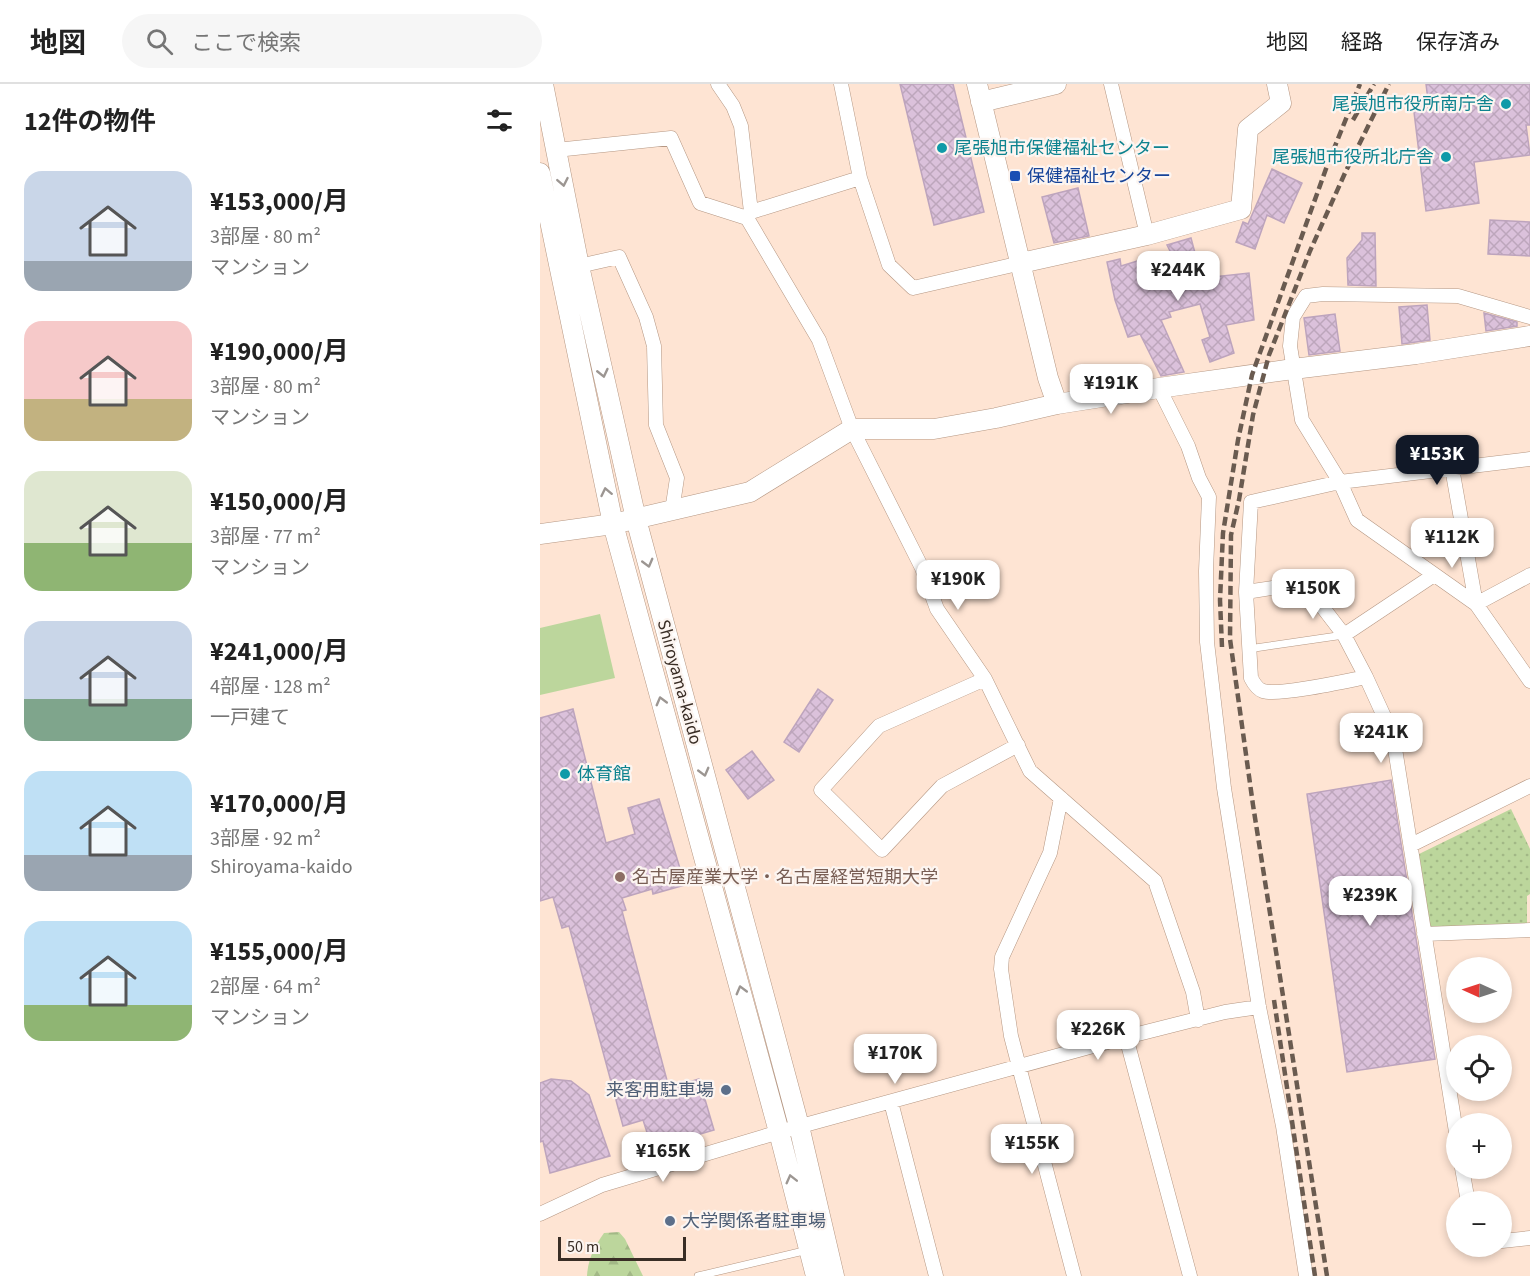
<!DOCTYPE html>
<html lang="ja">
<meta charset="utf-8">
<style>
:root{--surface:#fff;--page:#f6f6f6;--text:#222;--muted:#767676;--line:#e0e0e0;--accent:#111827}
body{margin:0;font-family:"Source Sans 3","Noto Sans JP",sans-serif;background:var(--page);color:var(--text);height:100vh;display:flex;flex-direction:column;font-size:22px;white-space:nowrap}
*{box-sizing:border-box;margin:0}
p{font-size:20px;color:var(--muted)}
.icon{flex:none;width:33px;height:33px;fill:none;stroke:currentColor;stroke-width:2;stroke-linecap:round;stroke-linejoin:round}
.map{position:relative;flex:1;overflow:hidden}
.sheet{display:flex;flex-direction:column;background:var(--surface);width:540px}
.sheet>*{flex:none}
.needle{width:39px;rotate:273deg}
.fabs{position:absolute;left:906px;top:873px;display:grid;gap:12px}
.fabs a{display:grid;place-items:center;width:66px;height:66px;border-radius:50%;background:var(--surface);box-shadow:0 3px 9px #0003;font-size:30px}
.scale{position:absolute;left:18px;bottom:15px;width:128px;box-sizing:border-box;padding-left:6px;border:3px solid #392d25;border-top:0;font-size:16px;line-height:21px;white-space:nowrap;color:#392d25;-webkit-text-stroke:4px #fcf5f1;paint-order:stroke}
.price{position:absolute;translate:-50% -51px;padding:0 14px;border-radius:12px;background:#fff;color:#222;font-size:20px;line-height:39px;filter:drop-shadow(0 2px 3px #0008)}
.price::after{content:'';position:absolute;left:50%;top:36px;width:18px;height:14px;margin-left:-9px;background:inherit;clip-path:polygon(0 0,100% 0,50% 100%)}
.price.active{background:var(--accent);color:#fff}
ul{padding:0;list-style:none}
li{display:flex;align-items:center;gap:18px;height:150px;padding:0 24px}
li span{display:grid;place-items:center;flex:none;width:168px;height:120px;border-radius:18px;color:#555}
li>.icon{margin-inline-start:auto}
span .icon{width:72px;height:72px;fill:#fffc;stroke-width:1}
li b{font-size:26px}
h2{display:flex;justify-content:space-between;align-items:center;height:72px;padding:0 24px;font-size:26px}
header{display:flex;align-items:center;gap:36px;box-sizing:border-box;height:84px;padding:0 30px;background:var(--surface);border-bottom:2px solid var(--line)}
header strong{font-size:28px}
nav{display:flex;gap:33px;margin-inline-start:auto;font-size:21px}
.search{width:420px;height:54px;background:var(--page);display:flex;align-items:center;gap:15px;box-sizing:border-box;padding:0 21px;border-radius:33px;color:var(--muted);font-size:22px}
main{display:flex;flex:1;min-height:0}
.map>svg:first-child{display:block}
.forest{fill:url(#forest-firs)}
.park{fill:url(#park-dots)}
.pitch{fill:#bcd69c}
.building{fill:url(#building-cross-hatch);stroke:#bda4bd;stroke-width:1.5}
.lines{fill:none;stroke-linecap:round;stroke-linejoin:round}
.lane-casing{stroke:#b59783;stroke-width:8}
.street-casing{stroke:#b59783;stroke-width:15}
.secondary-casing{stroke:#b59783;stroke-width:21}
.lane{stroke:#fff;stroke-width:7}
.street{stroke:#fff;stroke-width:14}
.secondary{stroke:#fff;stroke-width:20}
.rail{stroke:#6a5b50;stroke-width:4.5;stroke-dasharray:9 4.5;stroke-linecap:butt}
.oneway{stroke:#9c9692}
.culture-dot{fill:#0f9aa8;stroke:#fcf5f1;stroke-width:2}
.transit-dot{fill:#1a4fb4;stroke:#fcf5f1;stroke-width:2}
.education-dot{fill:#8d6e63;stroke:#fcf5f1;stroke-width:2}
.service-dot{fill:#5c6f8a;stroke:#fcf5f1;stroke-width:2}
.labels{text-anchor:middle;stroke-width:4.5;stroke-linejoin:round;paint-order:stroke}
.culture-label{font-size:18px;fill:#0d838f;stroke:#fcf5f1;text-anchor:end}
.transit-label{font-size:18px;fill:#164399;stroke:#fcf5f1;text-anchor:start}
.street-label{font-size:18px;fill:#392d25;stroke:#fcf5f1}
.education-label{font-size:18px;fill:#785e54;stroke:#fcf5f1;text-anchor:start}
.service-label{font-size:18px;fill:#4e5e75;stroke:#fcf5f1;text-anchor:end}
</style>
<header>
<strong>地図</strong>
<div class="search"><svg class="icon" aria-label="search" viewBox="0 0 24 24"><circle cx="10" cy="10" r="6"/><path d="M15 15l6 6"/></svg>ここで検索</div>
<nav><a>地図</a><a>経路</a><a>保存済み</a></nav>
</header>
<main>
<section class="sheet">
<h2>12件の物件<svg class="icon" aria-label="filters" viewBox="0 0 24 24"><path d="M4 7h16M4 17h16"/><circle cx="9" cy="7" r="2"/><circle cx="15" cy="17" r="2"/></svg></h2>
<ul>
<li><span style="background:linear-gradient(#c9d6e8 75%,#9aa5b1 0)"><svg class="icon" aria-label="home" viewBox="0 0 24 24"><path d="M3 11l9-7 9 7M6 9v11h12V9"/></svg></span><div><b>¥153,000/月</b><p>3部屋 · 80 m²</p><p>マンション</p></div></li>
<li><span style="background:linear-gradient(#f6c9c9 65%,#c2b280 0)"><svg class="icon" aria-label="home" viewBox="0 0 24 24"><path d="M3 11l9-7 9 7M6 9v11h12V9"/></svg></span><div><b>¥190,000/月</b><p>3部屋 · 80 m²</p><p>マンション</p></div></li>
<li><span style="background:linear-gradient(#dfe7d0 60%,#8fb573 0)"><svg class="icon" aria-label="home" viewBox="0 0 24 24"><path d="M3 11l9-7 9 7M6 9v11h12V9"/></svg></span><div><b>¥150,000/月</b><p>3部屋 · 77 m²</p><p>マンション</p></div></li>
<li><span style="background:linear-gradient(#c9d6e8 65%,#7fa58c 0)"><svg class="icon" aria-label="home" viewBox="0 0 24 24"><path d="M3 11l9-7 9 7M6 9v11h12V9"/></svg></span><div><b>¥241,000/月</b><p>4部屋 · 128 m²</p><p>一戸建て</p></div></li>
<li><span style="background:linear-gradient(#bfe0f5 70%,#9aa5b1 0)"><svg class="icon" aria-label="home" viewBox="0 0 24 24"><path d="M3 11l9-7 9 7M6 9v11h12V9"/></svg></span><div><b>¥170,000/月</b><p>3部屋 · 92 m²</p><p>Shiroyama-kaido</p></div></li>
<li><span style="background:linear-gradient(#bfe0f5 70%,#8fb573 0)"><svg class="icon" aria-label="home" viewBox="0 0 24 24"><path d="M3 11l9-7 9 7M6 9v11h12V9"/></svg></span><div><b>¥155,000/月</b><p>2部屋 · 64 m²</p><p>マンション</p></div></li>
</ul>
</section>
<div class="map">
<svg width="990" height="1192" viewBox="0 0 990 1192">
<defs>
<pattern id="forest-firs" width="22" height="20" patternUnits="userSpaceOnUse" patternTransform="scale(1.5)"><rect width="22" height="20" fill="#bcd69c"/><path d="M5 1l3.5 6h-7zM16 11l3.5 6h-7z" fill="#a2b886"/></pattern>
<pattern id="park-dots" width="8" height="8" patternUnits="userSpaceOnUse" patternTransform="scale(1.5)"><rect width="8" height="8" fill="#bcd69c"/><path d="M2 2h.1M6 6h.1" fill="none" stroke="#a2b886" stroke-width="1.8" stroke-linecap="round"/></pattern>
<pattern id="building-cross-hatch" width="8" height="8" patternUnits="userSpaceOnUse" patternTransform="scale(1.5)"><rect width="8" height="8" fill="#dbc1db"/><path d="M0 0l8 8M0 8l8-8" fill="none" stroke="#bda6bc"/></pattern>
</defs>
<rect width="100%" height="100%" fill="#fee4d3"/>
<path class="forest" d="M 79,1148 L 85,1155 L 103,1192 L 47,1192 C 48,1175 54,1163 64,1149 Z"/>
<path class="park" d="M 971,725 L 990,765 L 990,810 L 987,812 L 987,841 L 891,848 L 879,770 Z"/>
<path class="pitch" d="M 60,530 L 75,594 L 0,611 L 0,544 Z"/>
<path class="building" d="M 360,0 L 413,0 L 444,128 L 394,141 Z
M 886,0 L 990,0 L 990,41 L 986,41 L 990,71 L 934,78 L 939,119 L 886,127 L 874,28 L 889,24 Z
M 732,85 L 762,99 L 744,139 L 727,131 L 715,165 L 696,158 L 703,138 L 708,140 Z
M 538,104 L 549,152 L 514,159 L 502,113 Z
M 950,136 L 990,138 L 990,172 L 948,170 Z
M 822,149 L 835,149 L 836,202 L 808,201 L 807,174 L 822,156 Z
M 651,154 L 659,184 L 662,183 L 664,194 L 709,189 L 714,236 L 686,241 L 694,269 L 670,278 L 662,256 L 670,253 L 660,220 L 629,228 L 631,233 L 621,236 L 644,288 L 621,292 L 600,250 L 588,253 L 575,216 L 567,178 L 580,175 L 581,182 L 630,167 L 627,161 Z
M 887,221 L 890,256 L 862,260 L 859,223 Z
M 944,229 L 977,238 L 977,242 L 946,247 Z
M 795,230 L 800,267 L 769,271 L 764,234 Z
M 278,605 L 293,616 L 259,668 L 244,658 Z
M 33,625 L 66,759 L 95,750 L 88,724 L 119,715 L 145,801 L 113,810 L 112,805 L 82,814 L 86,826 L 82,827 L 129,1004 L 159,995 L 174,1046 L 112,1064 L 103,1036 L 83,1042 L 29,842 L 22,844 L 13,813 L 0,817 L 0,634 Z
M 212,667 L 234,696 L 208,715 L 186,686 Z
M 851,696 L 895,975 L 807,988 L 767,710 Z
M 11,995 L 31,997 L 49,1011 L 70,1072 L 10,1089 L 3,1057 L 0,1058 L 0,999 Z"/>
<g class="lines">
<g class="lane-casing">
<path id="lane" d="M 708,565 L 804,551
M 158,1192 L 268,1166"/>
</g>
<g class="street-casing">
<path id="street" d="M 178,0 L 193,22 L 201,42 L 211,128
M 301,0 L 320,94 L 349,181 L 373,204 L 481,179
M 571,0 L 607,151
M 16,66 L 131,54 L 160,119 L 207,134 L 279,256 L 312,345 L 382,484 L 397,525 L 445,595 L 490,687 L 615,797 L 653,908 L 658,936
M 207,134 L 211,128 L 320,94
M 39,182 L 79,173 L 106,233 L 114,262 L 116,341 L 137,394 L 132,427
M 990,233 L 918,212 L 783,210 L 766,212 L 753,233 L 750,262 L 762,336 L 800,398 L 817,436 L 936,520 L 990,597
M 619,304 L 648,362 L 659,394 L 669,413 L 666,487 L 667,558 L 684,704 L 719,923 L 743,1042 L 766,1192
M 912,384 L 936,520 L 990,491
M 706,508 L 764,499 L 804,551 L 826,593 L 853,652 L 916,1048
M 804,551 L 894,491
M 826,593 C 806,597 739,612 723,607 C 717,605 714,600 711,594 L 706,508 L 711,418 L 800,398 L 990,375
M 445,595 L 339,642 L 281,706 L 342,766 L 402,702 L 478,661
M 521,714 L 510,769 L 462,873 L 461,885 L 471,952 L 534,1192
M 871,761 L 990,702
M 884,850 L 990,846
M 586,953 L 650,1192
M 351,1018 L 396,1192
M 922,1084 L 928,1118
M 0,1130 L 62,1101 L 239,1048 L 586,953 L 685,928 L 719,923
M 962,1157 L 990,1154"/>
</g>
<g class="secondary-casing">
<path id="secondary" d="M 3,0 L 39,182 L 96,435 L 259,1042 L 294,1192
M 437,0 L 508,294 L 517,320
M 441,18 L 516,0
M 0,89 L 73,440 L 239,1048 L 276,1192
M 481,179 L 607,151 L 701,125 L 708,45 L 741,19 L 737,0
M 0,450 L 73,440 L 210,408 L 312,345 L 394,345 L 456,334 L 517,320 L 619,304 L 753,285 L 876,270 L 990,252"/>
</g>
<use href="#lane" class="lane"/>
<use href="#street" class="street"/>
<use href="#secondary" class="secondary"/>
<path class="rail" d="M 813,36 L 834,0
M 682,563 L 680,516 L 683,449 L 698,356 L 712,291 L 787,82 L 820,0
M 734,916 L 775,1192
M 787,1192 L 713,721 L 690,555 L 691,451 L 699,416 L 713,331 L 729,271 L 770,167 L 805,89 L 849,0"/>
</g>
<defs><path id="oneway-chevron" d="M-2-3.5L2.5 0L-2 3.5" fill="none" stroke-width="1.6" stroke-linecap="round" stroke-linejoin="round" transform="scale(1.5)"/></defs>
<g class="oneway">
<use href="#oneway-chevron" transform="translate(23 98) rotate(79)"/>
<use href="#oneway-chevron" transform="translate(63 289) rotate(77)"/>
<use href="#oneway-chevron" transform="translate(66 408) rotate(-102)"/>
<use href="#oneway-chevron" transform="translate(108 479) rotate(75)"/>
<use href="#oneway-chevron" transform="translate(121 617) rotate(-105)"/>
<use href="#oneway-chevron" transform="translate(164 688) rotate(75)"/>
<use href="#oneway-chevron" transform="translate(201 906) rotate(-105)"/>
<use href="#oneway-chevron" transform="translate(251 1095) rotate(-104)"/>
</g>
<g class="culture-dot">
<circle cx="966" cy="20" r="6"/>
<circle cx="402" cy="64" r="6"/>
<circle cx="906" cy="73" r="6"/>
<circle cx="25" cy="690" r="6"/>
</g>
<rect class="transit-dot" x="469" y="86" width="12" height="12" rx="3"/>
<circle class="education-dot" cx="80" cy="793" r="6"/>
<g class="service-dot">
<circle cx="186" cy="1006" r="6"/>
<circle cx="130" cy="1137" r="6"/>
</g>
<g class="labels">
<g class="culture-label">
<text x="954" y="26">尾張旭市役所南庁舎</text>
<text x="414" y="70" text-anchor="start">尾張旭市保健福祉センター</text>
<text x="894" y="79">尾張旭市役所北庁舎</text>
<text x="37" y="696" text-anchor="start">体育館</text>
</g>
<g class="transit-label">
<text x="487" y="98">保健福祉センター</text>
</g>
<g class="street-label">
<text transform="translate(140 598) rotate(75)" y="6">Shiroyama-kaido</text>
</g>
<g class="education-label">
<text x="92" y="799">名古屋産業大学・名古屋経営短期大学</text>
</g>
<g class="service-label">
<text x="174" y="1012">来客用駐車場</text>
<text x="142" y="1143" text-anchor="start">大学関係者駐車場</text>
</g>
</g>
</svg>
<div class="fabs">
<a><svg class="needle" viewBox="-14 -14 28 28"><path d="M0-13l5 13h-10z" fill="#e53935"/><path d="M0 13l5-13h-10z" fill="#767676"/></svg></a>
<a><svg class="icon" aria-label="locate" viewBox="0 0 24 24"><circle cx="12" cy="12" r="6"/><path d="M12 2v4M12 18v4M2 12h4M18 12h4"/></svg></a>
<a>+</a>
<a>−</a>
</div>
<div class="scale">50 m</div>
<b class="price" style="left:638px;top:218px">¥244K</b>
<b class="price" style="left:571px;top:331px">¥191K</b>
<b class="price active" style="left:897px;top:402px">¥153K</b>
<b class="price" style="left:912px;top:485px">¥112K</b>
<b class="price" style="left:418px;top:527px">¥190K</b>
<b class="price" style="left:773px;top:536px">¥150K</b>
<b class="price" style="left:841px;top:680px">¥241K</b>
<b class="price" style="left:830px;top:843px">¥239K</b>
<b class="price" style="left:558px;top:977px">¥226K</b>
<b class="price" style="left:355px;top:1001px">¥170K</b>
<b class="price" style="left:492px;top:1091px">¥155K</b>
<b class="price" style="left:123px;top:1099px">¥165K</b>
</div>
</main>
